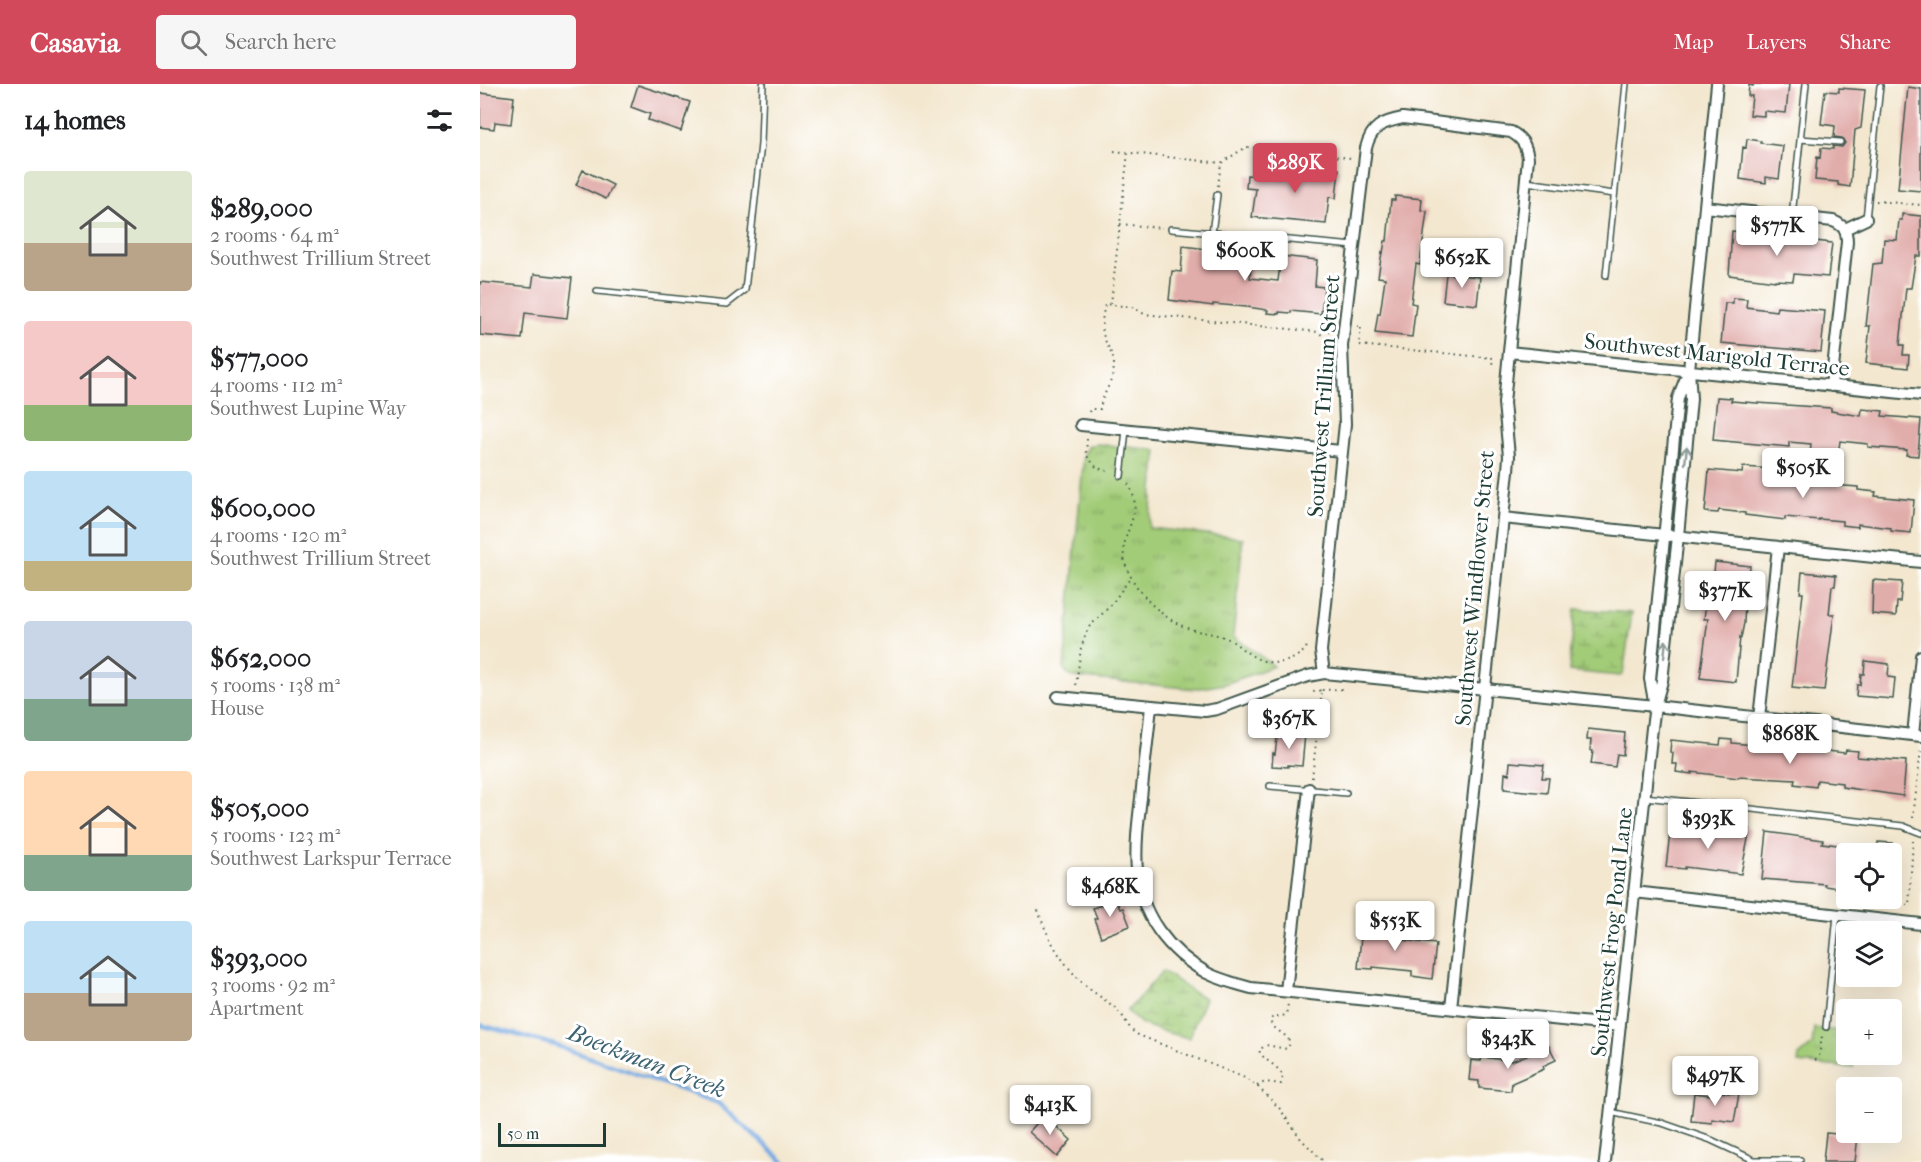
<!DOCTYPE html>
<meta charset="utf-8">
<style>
:root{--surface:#fff;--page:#f6f6f6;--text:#202124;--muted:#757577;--accent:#d1495b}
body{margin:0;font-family:"IM FELL French Canon",serif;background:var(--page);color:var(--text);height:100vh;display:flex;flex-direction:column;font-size:22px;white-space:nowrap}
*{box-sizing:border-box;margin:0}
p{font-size:20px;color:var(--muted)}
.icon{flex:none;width:33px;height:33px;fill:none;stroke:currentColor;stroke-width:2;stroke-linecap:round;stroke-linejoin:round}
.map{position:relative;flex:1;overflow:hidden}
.sheet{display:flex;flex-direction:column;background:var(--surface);width:480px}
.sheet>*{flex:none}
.controls{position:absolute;left:1356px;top:759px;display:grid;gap:12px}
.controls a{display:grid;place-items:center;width:66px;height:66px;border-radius:6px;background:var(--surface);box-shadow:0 6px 24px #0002;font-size:30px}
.scale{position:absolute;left:18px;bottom:15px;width:108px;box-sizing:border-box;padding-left:6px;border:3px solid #1f3d34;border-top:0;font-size:16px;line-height:21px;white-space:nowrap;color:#1f3d34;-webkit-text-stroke:4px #fff;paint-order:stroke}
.price{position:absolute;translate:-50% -51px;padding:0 14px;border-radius:6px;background:#fff;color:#222;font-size:20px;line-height:39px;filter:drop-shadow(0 2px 3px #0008)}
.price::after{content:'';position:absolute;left:50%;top:36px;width:18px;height:14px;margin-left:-9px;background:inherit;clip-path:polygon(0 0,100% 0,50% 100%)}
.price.on{background:var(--accent);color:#fff}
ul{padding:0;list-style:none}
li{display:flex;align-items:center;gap:18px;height:150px;padding:0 24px}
li span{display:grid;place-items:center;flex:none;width:168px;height:120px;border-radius:6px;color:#555}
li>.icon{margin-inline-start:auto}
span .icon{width:72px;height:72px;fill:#fffc;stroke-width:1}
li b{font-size:26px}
h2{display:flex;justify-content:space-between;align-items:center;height:72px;padding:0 24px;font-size:26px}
header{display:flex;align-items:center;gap:36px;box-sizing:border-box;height:84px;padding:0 30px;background:var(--accent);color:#fff}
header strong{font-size:28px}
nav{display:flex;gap:33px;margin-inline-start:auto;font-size:21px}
.search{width:420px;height:54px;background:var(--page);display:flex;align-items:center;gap:15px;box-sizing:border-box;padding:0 21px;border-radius:6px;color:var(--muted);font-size:22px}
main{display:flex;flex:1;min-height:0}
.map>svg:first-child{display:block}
.wetland{fill:url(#wetland-marsh);stroke:#618456;stroke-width:1.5}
.park{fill:url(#park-tufts);stroke:#618456;stroke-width:1.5}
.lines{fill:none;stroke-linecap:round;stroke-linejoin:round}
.stream{stroke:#73a9e1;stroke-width:4.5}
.building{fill:#e1adab}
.service-casing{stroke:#3f564b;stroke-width:8}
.minor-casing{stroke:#3f564b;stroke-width:14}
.path{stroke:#3f564b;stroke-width:2;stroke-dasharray:1.5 4.5;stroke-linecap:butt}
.service{stroke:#fff;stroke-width:5}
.minor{stroke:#fff;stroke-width:10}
.oneway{stroke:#8f9e9a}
.labels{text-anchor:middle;stroke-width:6;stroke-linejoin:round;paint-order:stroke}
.street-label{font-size:22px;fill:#1f3d34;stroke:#fff}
.water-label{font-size:24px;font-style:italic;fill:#3c6371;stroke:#fff}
</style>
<header>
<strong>Casavia</strong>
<div class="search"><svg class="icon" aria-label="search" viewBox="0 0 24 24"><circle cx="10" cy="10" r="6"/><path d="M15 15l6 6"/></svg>Search here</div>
<nav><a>Map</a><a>Layers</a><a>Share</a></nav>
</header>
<main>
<section class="sheet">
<h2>14 homes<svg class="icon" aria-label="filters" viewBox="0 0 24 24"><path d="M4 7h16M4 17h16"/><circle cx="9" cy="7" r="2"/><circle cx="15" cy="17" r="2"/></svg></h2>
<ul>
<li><span style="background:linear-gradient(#dfe7d0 60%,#b9a48a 0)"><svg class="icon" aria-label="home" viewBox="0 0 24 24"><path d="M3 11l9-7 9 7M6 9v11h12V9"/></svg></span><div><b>$289,000</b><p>2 rooms · 64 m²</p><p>Southwest Trillium Street</p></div></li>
<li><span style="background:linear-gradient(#f6c9c9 70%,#8fb573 0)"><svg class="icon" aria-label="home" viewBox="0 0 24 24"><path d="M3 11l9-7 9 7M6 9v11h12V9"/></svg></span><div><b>$577,000</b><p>4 rooms · 112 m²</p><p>Southwest Lupine Way</p></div></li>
<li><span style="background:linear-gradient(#bfe0f5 75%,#c2b280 0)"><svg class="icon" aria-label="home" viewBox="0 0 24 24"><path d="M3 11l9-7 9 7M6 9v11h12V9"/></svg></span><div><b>$600,000</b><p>4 rooms · 120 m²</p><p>Southwest Trillium Street</p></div></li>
<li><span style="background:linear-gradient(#c9d6e8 65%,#7fa58c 0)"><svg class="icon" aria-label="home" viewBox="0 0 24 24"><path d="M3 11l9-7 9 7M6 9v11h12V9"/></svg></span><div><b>$652,000</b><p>5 rooms · 138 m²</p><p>House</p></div></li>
<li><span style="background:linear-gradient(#ffd9b3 70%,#7fa58c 0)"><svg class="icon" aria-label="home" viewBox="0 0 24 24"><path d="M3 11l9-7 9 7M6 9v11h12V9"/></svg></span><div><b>$505,000</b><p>5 rooms · 123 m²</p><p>Southwest Larkspur Terrace</p></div></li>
<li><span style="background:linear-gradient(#bfe0f5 60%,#b9a48a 0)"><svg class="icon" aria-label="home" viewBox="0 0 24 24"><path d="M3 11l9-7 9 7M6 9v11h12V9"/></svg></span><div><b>$393,000</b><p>3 rooms · 92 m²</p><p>Apartment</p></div></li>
</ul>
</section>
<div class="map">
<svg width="1441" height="1078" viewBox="0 0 1441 1078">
<defs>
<pattern id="wetland-marsh" width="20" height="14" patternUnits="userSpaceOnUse" patternTransform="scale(1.5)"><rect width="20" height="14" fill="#a3cc78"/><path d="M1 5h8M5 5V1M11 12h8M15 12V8" fill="none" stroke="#84a763"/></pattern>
<pattern id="park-tufts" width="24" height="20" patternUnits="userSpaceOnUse" patternTransform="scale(1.5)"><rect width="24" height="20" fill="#a3cc78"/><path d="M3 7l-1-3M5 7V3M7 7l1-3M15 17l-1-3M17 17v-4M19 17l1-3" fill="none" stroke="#84a763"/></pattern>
</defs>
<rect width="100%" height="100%" fill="#fff"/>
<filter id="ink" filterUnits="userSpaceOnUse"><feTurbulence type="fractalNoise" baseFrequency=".0167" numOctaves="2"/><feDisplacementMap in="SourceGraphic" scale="12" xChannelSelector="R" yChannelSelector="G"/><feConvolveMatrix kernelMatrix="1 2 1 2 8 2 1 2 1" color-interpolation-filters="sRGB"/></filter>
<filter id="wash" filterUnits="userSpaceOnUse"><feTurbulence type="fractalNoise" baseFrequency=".008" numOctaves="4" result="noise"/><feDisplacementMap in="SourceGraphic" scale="24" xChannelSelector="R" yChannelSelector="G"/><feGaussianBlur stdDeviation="1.35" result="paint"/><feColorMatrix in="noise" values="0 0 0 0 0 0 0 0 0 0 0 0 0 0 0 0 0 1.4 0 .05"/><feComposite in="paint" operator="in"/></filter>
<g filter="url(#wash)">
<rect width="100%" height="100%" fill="#f3e7cf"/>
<path class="wetland" d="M 1095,525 L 1152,529 L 1143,590 L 1140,592 L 1089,587 Z
M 683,887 L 713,908 L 725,914 L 709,954 L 681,947 L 662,940 L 647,927 Z"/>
<path class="park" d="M 616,360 L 677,366 L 669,444 L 763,454 L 753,552 L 794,582 L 745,600 L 715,605 L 593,593 L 587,590 L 584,584 L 604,370 L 609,362 Z
M 1334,944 L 1359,947 L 1366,956 L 1366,970 L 1375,971 L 1373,984 L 1318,979 L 1319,972 L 1332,961 Z"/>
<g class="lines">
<path class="stream" d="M 0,941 L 72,960 L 238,1019 L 304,1078"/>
</g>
<g id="blocks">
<path class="building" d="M 1273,0 L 1309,0 L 1306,29 L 1284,27 L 1284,32 L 1270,31 L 1272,12 L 1268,12 L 1269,1 L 1273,2 Z
M 158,1 L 210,18 L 201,47 L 168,36 L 170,30 L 151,23 Z
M 1428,3 L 1441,5 L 1441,107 L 1418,105 Z
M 1359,4 L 1385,6 L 1381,44 L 1375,46 L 1370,103 L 1358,101 L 1358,98 L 1335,96 L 1337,73 L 1340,74 L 1341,64 L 1353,65 L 1353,62 L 1362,63 L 1365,59 L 1362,54 L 1354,53 L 1355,42 L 1341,40 L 1345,7 L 1359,8 Z
M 0,9 L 34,13 L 31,40 L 15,38 L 14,45 L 0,43 Z
M 1267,55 L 1281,57 L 1280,59 L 1303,62 L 1299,95 L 1286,93 L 1286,99 L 1260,95 L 1263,63 L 1266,64 Z
M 803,81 L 859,85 L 856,114 L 849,113 L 846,140 L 772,133 L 776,105 L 766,104 L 767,91 L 801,94 Z
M 103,86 L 133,101 L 126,115 L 96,101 Z
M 915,112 L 942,115 L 941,126 L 947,127 L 940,181 L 936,180 L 931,219 L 936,220 L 932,253 L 895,249 L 898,229 L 900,230 L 902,216 L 905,194 L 898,193 L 902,168 L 903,169 L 905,157 L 907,157 L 911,116 L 915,116 Z
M 1422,130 L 1441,132 L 1441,172 L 1436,172 L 1431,204 L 1426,204 L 1420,261 L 1424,261 L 1423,271 L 1429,271 L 1428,284 L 1386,279 L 1390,242 L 1386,242 L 1393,180 L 1402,179 L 1404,155 L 1417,156 L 1419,136 L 1422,136 Z
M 1252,147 L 1352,159 L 1348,193 L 1314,190 L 1313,197 L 1295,196 L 1295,197 L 1249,191 Z
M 703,162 L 735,166 L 735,164 L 773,169 L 770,194 L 798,197 L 801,172 L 837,176 L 835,202 L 844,203 L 841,230 L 811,227 L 811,229 L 799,228 L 799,230 L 787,229 L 788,226 L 767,223 L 733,220 L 733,222 L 689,216 L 692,187 L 701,188 Z
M 54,190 L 92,194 L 87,234 L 45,229 L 42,255 L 0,251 L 0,198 L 52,203 Z
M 966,190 L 1000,193 L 997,221 L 963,217 Z
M 1253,214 L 1267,215 L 1266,223 L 1296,227 L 1297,223 L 1345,227 L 1341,268 L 1241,259 L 1245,219 L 1253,219 Z
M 1237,313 L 1252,314 L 1251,317 L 1277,319 L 1351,324 L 1351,327 L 1381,332 L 1382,325 L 1403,327 L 1402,332 L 1441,335 L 1438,372 L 1426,371 L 1427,366 L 1388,363 L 1388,360 L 1360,357 L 1358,371 L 1350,371 L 1349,374 L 1330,371 L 1331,360 L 1309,358 L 1309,363 L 1233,356 Z
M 1263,383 L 1323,387 L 1322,393 L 1339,394 L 1338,400 L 1378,403 L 1378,406 L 1396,408 L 1395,412 L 1434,416 L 1431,449 L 1411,447 L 1411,444 L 1378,440 L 1378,443 L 1362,441 L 1362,437 L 1339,435 L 1339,436 L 1305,433 L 1305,436 L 1265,431 L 1265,429 L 1239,426 L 1238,429 L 1225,428 L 1229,386 L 1262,389 Z
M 1235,478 L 1270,482 L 1269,493 L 1266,493 L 1264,539 L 1261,554 L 1260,553 L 1256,598 L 1220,594 L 1228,535 L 1224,535 L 1227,510 L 1232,510 Z
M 1322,488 L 1356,491 L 1355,502 L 1352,502 L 1349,530 L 1354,530 L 1344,607 L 1312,604 L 1323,509 L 1320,509 Z
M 1393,496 L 1422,498 L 1420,518 L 1417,518 L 1416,532 L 1392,530 Z
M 1385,577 L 1409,580 L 1408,593 L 1415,594 L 1413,615 L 1376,612 L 1377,601 L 1380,601 L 1381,590 L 1384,590 Z
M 1108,645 L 1145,649 L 1143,671 L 1137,670 L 1135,683 L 1111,680 L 1113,667 L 1110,666 L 1111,656 L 1107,656 Z
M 798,647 L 825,650 L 822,682 L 808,681 L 808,683 L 792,682 L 793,669 L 795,670 Z
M 1241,655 L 1252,656 L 1252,659 L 1275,661 L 1274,663 L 1299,665 L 1300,662 L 1365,669 L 1366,666 L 1378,667 L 1377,673 L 1426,677 L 1423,712 L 1362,703 L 1362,699 L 1337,696 L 1336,703 L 1314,700 L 1315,696 L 1258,693 L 1258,694 L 1212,688 L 1212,690 L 1196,688 L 1197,680 L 1192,680 L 1193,669 L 1190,668 L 1191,656 L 1240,661 Z
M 1030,678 L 1064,681 L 1062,694 L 1069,694 L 1067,709 L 1024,705 L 1025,689 L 1029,690 Z
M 1191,740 L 1204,741 L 1203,747 L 1210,748 L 1210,750 L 1231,752 L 1231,748 L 1241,749 L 1242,741 L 1270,745 L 1261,790 L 1205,783 L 1205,785 L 1186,783 Z
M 1287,748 L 1343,756 L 1342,759 L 1366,762 L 1366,802 L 1359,801 L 1358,804 L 1344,802 L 1345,800 L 1282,795 Z
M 1398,758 L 1413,759 L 1411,770 L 1397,770 Z
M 636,816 L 640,825 L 643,824 L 650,842 L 621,853 L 614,835 L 617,834 L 613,824 Z
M 892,837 L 907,838 L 906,847 L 916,848 L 915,855 L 956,860 L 952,895 L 932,892 L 932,887 L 893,883 L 893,885 L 878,884 L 882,843 L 891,844 Z
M 1069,962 L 1076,976 L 1063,982 L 1064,985 L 1032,999 L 1031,1007 L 999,1004 L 999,997 L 989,996 L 991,976 L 1001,977 L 1002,973 L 1032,977 Z
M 1231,1007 L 1259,1010 L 1254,1038 L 1232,1035 L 1232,1039 L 1211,1037 L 1214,1009 L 1230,1011 Z
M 564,1031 L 591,1056 L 577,1073 L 549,1048 Z
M 1346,1049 L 1378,1052 L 1375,1078 L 1343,1078 Z"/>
</g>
</g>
<g filter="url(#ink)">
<use href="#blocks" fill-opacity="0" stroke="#3f564b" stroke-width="1.5"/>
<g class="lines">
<g class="service-casing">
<path id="service" d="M 1320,55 L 1360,58
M 1046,98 L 1134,110
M 1312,132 L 1326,0
M 1386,135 L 1400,2
M 691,145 L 874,162
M 732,149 L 737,111
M 1126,191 L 1146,0
M 117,207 L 247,220 L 265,206 L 281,60 L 283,0
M 641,392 L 646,346
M 790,702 L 866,709
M 1165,713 L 1423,742 L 1441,749
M 1346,943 L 1357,831
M 1130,1028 L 1182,1039 L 1231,1056 L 1274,1076 L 1320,1076"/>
</g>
<g class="minor-casing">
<path id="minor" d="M 1225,123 L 1353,137 C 1363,141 1367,146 1367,158 L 1351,302
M 1365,145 L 1386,135
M 1029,268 L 1441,311
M 1209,286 L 1237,0
M 601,341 L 861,367
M 1023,434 L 1441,478
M 844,589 L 841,567 L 865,340 L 862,262 L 886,64 C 891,43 902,38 923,34 L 1031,48 C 1042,54 1046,61 1048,74 L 1024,319 L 1029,372 L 1028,387 L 971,924
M 578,613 L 725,627 L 737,625 L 828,592 L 844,589 L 1175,622 L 1441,652
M 671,622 C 668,653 664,683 661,714 C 658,738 655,763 657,787 C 660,831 689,868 727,889 C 741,896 756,900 771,904 L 1140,942
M 1279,634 L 1298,463
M 1433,651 L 1441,572
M 1154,808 L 1441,840
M 806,907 L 829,705
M 1125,1078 L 1172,644 L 1175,622 L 1182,597 L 1198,452 L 1211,315 L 1209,286 L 1198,314 L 1170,595 L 1175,622"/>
</g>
<path class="path" d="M 634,67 L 741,79
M 738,102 L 741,79 L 766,63 L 871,74
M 1396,117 L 1441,121
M 640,140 L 682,144
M 631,220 L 648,68
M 877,242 L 881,242 L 879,261 L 1013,274 L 1012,281
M 609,328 L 610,325 L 620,325 C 622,309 634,299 634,280 C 633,269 627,263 624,253 C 620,243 623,230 625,220 L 652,223 L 664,230 L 838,248 L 848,256 L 850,239 L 854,239
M 607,355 L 606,371 L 617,384 L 631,388
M 648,400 C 668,432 635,449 646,482 C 656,509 683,536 710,545 C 722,549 734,549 746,554 C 754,557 760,564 768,569 C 787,583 809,582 826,565 L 827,561
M 596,601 L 601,564 L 608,544 L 631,521 L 651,493
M 842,606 L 863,605
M 832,694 L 842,606 L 833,608
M 1433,734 L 1441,665
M 1420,820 L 1429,821 L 1433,757
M 558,826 C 568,856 583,881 606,902 C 616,911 630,918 639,928 C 646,935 648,944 656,950 L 765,994 L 777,1002 L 800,1025 L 821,1055 L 844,1078
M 1335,976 L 1339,973 L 1342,952
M 777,1002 L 785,998 L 801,1000 C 809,984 783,979 779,966 L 786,961 L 807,965 C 817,952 794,949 790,937 L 792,934 L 806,931 L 808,920"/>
<use href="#service" class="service"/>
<use href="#minor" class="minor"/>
</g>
<defs><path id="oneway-shaft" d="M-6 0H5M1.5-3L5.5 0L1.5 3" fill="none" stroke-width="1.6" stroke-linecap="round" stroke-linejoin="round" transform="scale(1.5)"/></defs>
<g class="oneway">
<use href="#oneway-shaft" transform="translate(1206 371) rotate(-84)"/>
<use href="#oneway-shaft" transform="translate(1185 565) rotate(-84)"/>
</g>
</g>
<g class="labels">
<g class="street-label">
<text transform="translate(1237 270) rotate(6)" y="8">Southwest Marigold Terrace</text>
<text transform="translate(843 312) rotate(-86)" y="8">Southwest Trillium Street</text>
<text transform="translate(994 504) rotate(-85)" y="8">Southwest Windflower Street</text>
<text transform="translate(1131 848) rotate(-84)" y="8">Southwest Frog Pond Lane</text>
</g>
<g class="water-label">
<text transform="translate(167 977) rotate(21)" y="8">Boeckman Creek</text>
</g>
</g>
</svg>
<div class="controls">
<a><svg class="icon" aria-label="locate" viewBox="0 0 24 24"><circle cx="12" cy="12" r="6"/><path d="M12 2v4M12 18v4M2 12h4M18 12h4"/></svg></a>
<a><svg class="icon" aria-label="layers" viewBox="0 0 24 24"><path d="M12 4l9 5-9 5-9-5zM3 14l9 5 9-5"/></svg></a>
<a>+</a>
<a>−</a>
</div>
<div class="scale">50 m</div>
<b class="price on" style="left:815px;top:110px">$289K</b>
<b class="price" style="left:1297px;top:173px">$577K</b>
<b class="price" style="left:765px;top:198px">$600K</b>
<b class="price" style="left:982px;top:205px">$652K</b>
<b class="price" style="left:1323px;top:415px">$505K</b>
<b class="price" style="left:1245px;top:538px">$377K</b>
<b class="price" style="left:809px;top:666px">$367K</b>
<b class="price" style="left:1310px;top:681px">$868K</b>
<b class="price" style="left:1228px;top:766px">$393K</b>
<b class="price" style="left:630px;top:834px">$468K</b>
<b class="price" style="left:915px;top:868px">$553K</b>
<b class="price" style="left:1028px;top:986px">$343K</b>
<b class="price" style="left:1235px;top:1023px">$497K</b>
<b class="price" style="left:570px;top:1052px">$413K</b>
</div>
</main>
